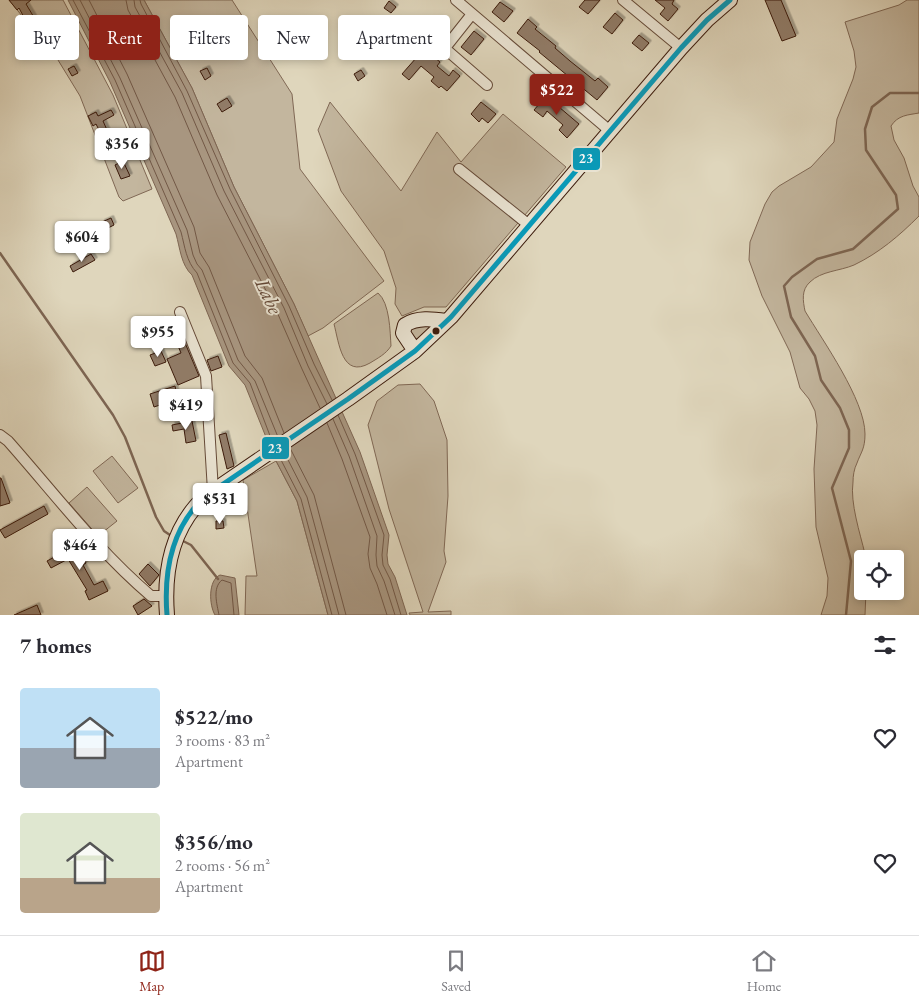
<!DOCTYPE html>
<meta charset="utf-8">
<style>
:root{--surface:#fff;--page:#f2f2f3;--text:#2b2b33;--muted:#7c7c81;--line:#e1e1e2;--accent:#8f2418}
body{margin:0;font-family:"EB Garamond",serif;background:var(--page);color:var(--text);height:100vh;display:flex;flex-direction:column;font-size:19px;white-space:nowrap}
*{box-sizing:border-box;margin:0}
p{font-size:16px;color:var(--muted)}
.icon{flex:none;width:28px;height:28px;fill:none;stroke:currentColor;stroke-width:2;stroke-linecap:round;stroke-linejoin:round}
.map{position:relative;height:615px;overflow:hidden}
.panel{display:flex;flex-direction:column;background:var(--surface);flex:1}
.panel>*{flex:none}
.banner{position:absolute;left:15px;top:15px;width:500px;height:45px;display:flex;gap:10px}
.buttons{position:absolute;left:854px;top:550px;display:grid;gap:10px}
.buttons a{display:grid;place-items:center;width:50px;height:50px;border-radius:5px;background:var(--surface);box-shadow:0 2px 8px #0003;font-size:25px}
.price{position:absolute;translate:-50% -42px;padding:0 11px;border-radius:5px;background:#fff;color:#222;font-size:16px;line-height:32px;filter:drop-shadow(0 1px 2px #0008)}
.price::after{content:'';position:absolute;left:50%;top:30px;width:15px;height:11px;margin-left:-8px;background:inherit;clip-path:polygon(0 0,100% 0,50% 100%)}
.price.current{background:var(--accent);color:#fff}
ul{padding:0;list-style:none}
li{display:flex;align-items:center;gap:15px;height:125px;padding:0 20px}
li span{display:grid;place-items:center;flex:none;width:140px;height:100px;border-radius:5px;color:#555}
li>.icon{margin-inline-start:auto}
span .icon{width:60px;height:60px;fill:#fffc;stroke-width:1}
li b{font-size:21px}
h2{display:flex;justify-content:space-between;align-items:center;height:60px;padding:0 20px;font-size:21px}
.pill{padding:0 18px;border-radius:5px;background:var(--surface);box-shadow:0 2px 8px #0003;font-size:18px;line-height:45px}
.pill.current{background:var(--accent);color:#fff}
.tab-bar{display:flex;justify-content:space-around;align-items:center;height:70px;border-top:1px solid var(--line);background:var(--surface);font-size:14px;color:var(--muted)}
.tab-bar a{display:grid;justify-items:center;gap:2px}
.tab-bar .current{color:var(--accent)}
.map>svg:first-child{display:block}
.green{fill:#c3b69e;stroke:#806855}
.water{fill:#a89680;stroke:#7d6552}
.lines{fill:none;stroke-linecap:round;stroke-linejoin:round}
.shore{stroke:#725846;stroke-width:1}
.stream{stroke:#7d6552;stroke-width:2.5}
.building{fill:#917c68;stroke:#3c1b0c;filter:url(#shadow)}
.street-casing{stroke:#654a38;stroke-width:12}
.secondary-casing{stroke:#3c1b0c;stroke-width:16}
.street{stroke:#eae4d3;stroke-width:10}
.secondary{stroke:#eae4d3;stroke-width:14}
.bus-1-casing{stroke:#eae4d3;stroke-width:9}
.bus-1{stroke:#069bbb;stroke-width:5}
.bus-dot{fill:#3c1b0c;stroke:#eae4d3;stroke-width:2}
.labels{text-anchor:middle;stroke-width:4;stroke-linejoin:round;paint-order:stroke}
.water-label{font-size:20px;font-style:italic;fill:#624635;stroke:#eae4d3}
.line-badge{stroke:#eae4d3;stroke-width:2}
.badge-label{font-size:14px;text-anchor:middle;font-weight:bold;fill:#fff}
</style>
<div class="map">
<svg width="919" height="615" viewBox="0 0 919 615">
<defs>
<filter id="shadow"><feDropShadow dx="2.5" dy="-2.5" stdDeviation="0" flood-color="#0004"/></filter>
</defs>
<rect width="100%" height="100%" fill="#dfd6bc"/>
<filter id="stains"><feTurbulence type="fractalNoise" baseFrequency=".004" numOctaves="4"/><feColorMatrix values="0 0 0 0 .2 0 0 0 0 .09 0 0 0 0 .02 0 0 0 .5 -.17"/></filter>
<radialGradient id="worn" r=".72"><stop offset=".6" stop-color="#630" stop-opacity="0"/><stop offset="1" stop-color="#630" stop-opacity=".3"/></radialGradient>
<path class="green" d="M 9,0 L 63,0 L 113,95 L 152,189 L 123,201 L 119,197 L 80,96 L 58,60 Z
M 144,0 L 232,0 L 292,94 L 300,169 L 384,281 L 323,328 L 308,336 L 294,304 L 234,187 L 192,88 Z
M 907,0 L 919,0 L 919,113 C 908,115 898,115 891,126 L 894,140 L 904,158 L 913,186 L 919,197 L 919,216 C 899,236 879,253 854,265 C 840,271 821,271 810,282 C 801,290 803,301 805,311 C 823,341 865,400 865,434 C 865,449 861,452 857,463 C 854,469 853,476 853,482 C 850,503 860,533 865,554 L 865,559 L 862,559 L 862,591 L 866,591 L 865,615 L 821,615 L 827,596 L 828,578 L 816,527 L 814,469 L 817,425 L 815,411 L 809,399 L 800,388 L 790,352 L 762,296 L 749,260 L 750,242 L 765,204 L 772,192 L 779,186 L 811,167 L 834,142 L 837,119 L 853,79 L 856,67 L 854,51 L 845,22 L 899,5 Z
M 330,102 L 401,191 L 437,132 L 461,162 L 503,114 L 566,167 L 446,307 L 424,307 L 402,316 L 395,304 L 396,288 L 384,251 L 341,191 L 318,130 Z
M 378,293 C 390,303 390,332 391,346 C 386,354 378,358 370,363 C 342,379 339,343 334,324 Z
M 420,324 L 436,326 L 419,340 L 412,337 L 410,334 L 411,329 Z
M 420,384 L 434,401 L 447,440 L 448,496 L 444,551 L 446,562 L 428,612 L 451,611 L 451,615 L 410,615 L 409,613 L 423,612 L 389,509 L 368,425 L 377,401 L 398,385 Z
M 112,456 L 138,488 L 118,503 L 93,471 Z
M 276,461 L 297,501 L 328,615 L 245,615 L 246,576 L 257,576 L 243,480 Z
M 87,487 L 117,521 L 98,536 L 69,503 Z"/>
<path class="water" d="M 68,0 L 144,0 L 192,88 L 234,187 L 294,304 L 343,414 L 360,452 L 389,535 L 387,555 L 388,564 L 395,577 L 407,615 L 328,615 L 297,501 L 274,457 L 245,385 L 229,366 L 192,275 C 181,265 180,248 176,234 L 110,82 Z
M 220,575 L 235,578 L 239,615 L 215,615 C 209,605 208,580 220,575 Z"/>
<g class="lines">
<path class="shore" d="M 73,0 L 115,80 L 181,232 C 185,247 186,261 197,273 L 233,363 L 250,383 L 272,441
M 80,0 L 120,78 L 187,230 L 193,255 L 197,264 L 202,270 L 238,360 L 255,381 L 278,437
M 89,0 L 127,74 L 194,227 L 200,253 L 209,267 L 245,356 L 262,378 L 284,433
M 126,0 L 128,10 L 175,97 L 217,195 L 277,312 L 302,369 L 320,408
M 134,0 L 135,7 L 182,93 L 224,191 L 284,308 L 308,366 L 327,404
M 140,0 L 141,4 L 187,91 L 230,189 L 289,306 L 314,364 L 332,400
M 338,415 L 355,454 L 384,535 L 382,555 L 383,565 L 390,579 L 401,615
M 333,419 L 349,456 L 377,536 L 376,555 L 377,566 L 384,581 L 395,615
M 327,423 L 342,459 L 370,537 L 368,554 L 370,568 L 377,584 L 387,615
M 290,448 L 314,495 L 346,615
M 284,452 L 307,497 L 339,615
M 279,456 L 301,499 L 332,615
M 219,615 C 217,604 212,588 222,580 L 231,583 L 234,615"/>
<path class="stream" d="M 0,253 L 113,415 L 125,437 L 156,517 L 164,531 L 173,537
M 181,540 L 191,545 L 218,579
M 846,615 L 851,561 L 832,488 L 849,448 L 849,430 L 840,408 L 821,380 L 815,356 L 791,317 L 784,286 L 792,277 L 817,259 L 853,249 L 898,209 L 896,195 L 866,150 L 865,129 L 872,107 L 890,93 L 919,93"/>
</g>
<path class="building" d="M 9,0 L 31,0 L 26,4 L 35,19 L 27,23 L 19,8 L 17,10 Z
M 585,0 L 600,0 L 588,14 L 579,7 Z
M 655,0 L 674,0 L 672,4 L 678,9 L 668,21 L 660,14 L 665,8 Z
M 765,0 L 781,0 L 796,36 L 782,41 Z
M 389,1 L 396,7 L 391,13 L 384,8 Z
M 500,2 L 513,11 L 504,22 L 492,12 Z
M 615,13 L 623,20 L 612,34 L 603,27 Z
M 528,19 L 537,27 L 535,29 L 556,46 L 555,48 L 570,61 L 595,81 L 598,78 L 608,87 L 597,100 L 539,52 L 540,51 L 517,33 Z
M 381,25 L 388,31 L 378,43 L 370,37 Z
M 474,31 L 484,39 L 471,55 L 461,47 Z
M 54,35 L 58,42 L 49,48 L 44,41 Z
M 639,35 L 649,43 L 642,51 L 632,43 Z
M 424,49 L 440,62 L 437,66 L 449,76 L 453,70 L 460,76 L 447,91 L 441,86 L 439,88 L 431,81 L 434,77 L 421,66 L 409,80 L 402,74 Z
M 74,66 L 78,73 L 72,76 L 68,69 Z
M 207,68 L 211,76 L 205,80 L 200,71 Z
M 361,70 L 365,76 L 358,81 L 354,74 Z
M 546,96 L 579,124 L 567,138 L 559,130 L 563,125 L 547,111 L 543,117 L 534,110 Z
M 227,98 L 232,106 L 222,112 L 217,104 Z
M 481,102 L 496,114 L 488,123 L 482,118 L 479,122 L 471,114 Z
M 111,110 L 114,115 L 103,121 L 111,139 L 105,142 L 96,124 L 93,126 L 88,116 L 96,112 L 98,116 Z
M 123,161 L 130,176 L 121,179 L 115,165 Z
M 111,218 L 114,225 L 106,229 L 102,222 Z
M 91,254 L 95,260 L 73,272 L 70,266 Z
M 177,324 L 199,376 L 178,385 L 167,359 L 181,353 L 170,327 Z
M 161,351 L 166,362 L 155,366 L 150,355 Z
M 218,356 L 222,367 L 211,371 L 207,360 Z
M 175,386 L 178,399 L 154,407 L 150,394 Z
M 192,421 L 196,441 L 186,443 L 184,429 L 173,431 L 172,425 Z
M 226,433 L 234,466 L 227,469 L 219,435 Z
M 0,478 L 1,478 L 10,503 L 0,506 Z
M 44,506 L 48,514 L 5,538 L 0,530 Z
M 216,521 L 223,521 L 224,528 L 216,529 Z
M 77,545 L 86,563 L 83,565 L 94,585 L 103,581 L 108,591 L 89,600 L 85,591 L 87,590 L 68,559 L 51,568 L 47,561 Z
M 148,564 L 159,575 L 150,586 L 139,574 Z
M 144,599 L 152,606 L 138,615 L 133,606 Z
M 37,605 L 41,615 L 14,615 Z"/>
<g class="lines">
<g class="street-casing">
<path id="street" d="M 456,0 L 610,131
M 623,0 L 681,48
M 426,32 L 487,85
M 445,48 L 472,14
M 459,169 L 529,225
M 180,312 L 206,376 L 213,491
M 0,435 L 8,441 C 55,494 97,550 151,596 L 166,596"/>
</g>
<g class="secondary-casing">
<path id="secondary" d="M 415,351 L 403,333 L 405,325 C 417,317 433,319 446,321
M 167,615 C 164,577 170,537 195,507 C 200,501 207,496 213,491 L 348,399 L 415,351 L 451,317 L 681,48 L 707,20 L 730,0"/>
</g>
<use href="#street" class="street"/>
<use href="#secondary" class="secondary"/>
<g class="bus-1-casing">
<path id="bus-1" d="M 167,615 C 164,577 170,537 195,507 C 200,501 207,496 213,491 L 348,399 L 415,351 L 451,317 L 681,48 L 707,20 L 730,0"/>
</g>
<use href="#bus-1" class="bus-1"/>
</g>
<circle class="bus-dot" cx="436" cy="331" r="4.5"/>
<g class="labels">
<g class="water-label">
<text transform="translate(269 296) rotate(65)" y="7">Labe</text>
</g>
</g>
<g class="line-badge">
<rect x="572" y="147" width="29" height="24" rx="5" fill="#069bbb"/>
<rect x="261" y="436" width="29" height="24" rx="5" fill="#069bbb"/>
</g>
<g class="badge-label">
<text x="586" y="163">23</text>
<text x="275" y="453">23</text>
</g>
<rect width="100%" height="100%" filter="url(#stains)"/>
<rect width="100%" height="100%" fill="url(#worn)"/>
</svg>
<div class="buttons">
<a><svg class="icon" aria-label="locate" viewBox="0 0 24 24"><circle cx="12" cy="12" r="6"/><path d="M12 2v4M12 18v4M2 12h4M18 12h4"/></svg></a>
</div>
<b class="price current" style="left:557px;top:116px">$522</b>
<b class="price" style="left:122px;top:170px">$356</b>
<b class="price" style="left:82px;top:263px">$604</b>
<b class="price" style="left:158px;top:358px">$955</b>
<b class="price" style="left:186px;top:431px">$419</b>
<b class="price" style="left:220px;top:525px">$531</b>
<b class="price" style="left:80px;top:571px">$464</b>
<div class="banner">
<a class="pill">Buy</a>
<a class="pill current">Rent</a>
<a class="pill">Filters</a>
<a class="pill">New</a>
<a class="pill">Apartment</a>
</div>
</div>
<section class="panel">
<h2>7 homes<svg class="icon" aria-label="filters" viewBox="0 0 24 24"><path d="M4 7h16M4 17h16"/><circle cx="9" cy="7" r="2"/><circle cx="15" cy="17" r="2"/></svg></h2>
<ul>
<li><span style="background:linear-gradient(#bfe0f5 60%,#9aa5b1 0)"><svg class="icon" aria-label="home" viewBox="0 0 24 24"><path d="M3 11l9-7 9 7M6 9v11h12V9"/></svg></span><div><b>$522/mo</b><p>3 rooms · 83 m²</p><p>Apartment</p></div><svg class="icon" aria-label="heart" viewBox="0 0 24 24"><path d="M12 20l-8-8c-3-5 5-10 8-4 3-6 11-1 8 4z"/></svg></li>
<li><span style="background:linear-gradient(#dfe7d0 65%,#b9a48a 0)"><svg class="icon" aria-label="home" viewBox="0 0 24 24"><path d="M3 11l9-7 9 7M6 9v11h12V9"/></svg></span><div><b>$356/mo</b><p>2 rooms · 56 m²</p><p>Apartment</p></div><svg class="icon" aria-label="heart" viewBox="0 0 24 24"><path d="M12 20l-8-8c-3-5 5-10 8-4 3-6 11-1 8 4z"/></svg></li>
</ul>
</section>
<nav class="tab-bar">
<a class="current"><svg class="icon" aria-label="map" viewBox="0 0 24 24"><path d="M3 6l6-2 6 2 6-2v14l-6 2-6-2-6 2zM9 4v14M15 6v14"/></svg>Map</a>
<a><svg class="icon" aria-label="saved" viewBox="0 0 24 24"><path d="M7 4h10v16l-5-4-5 4z"/></svg>Saved</a>
<a><svg class="icon" aria-label="home" viewBox="0 0 24 24"><path d="M3 11l9-7 9 7M6 9v11h12V9"/></svg>Home</a>
</nav>
